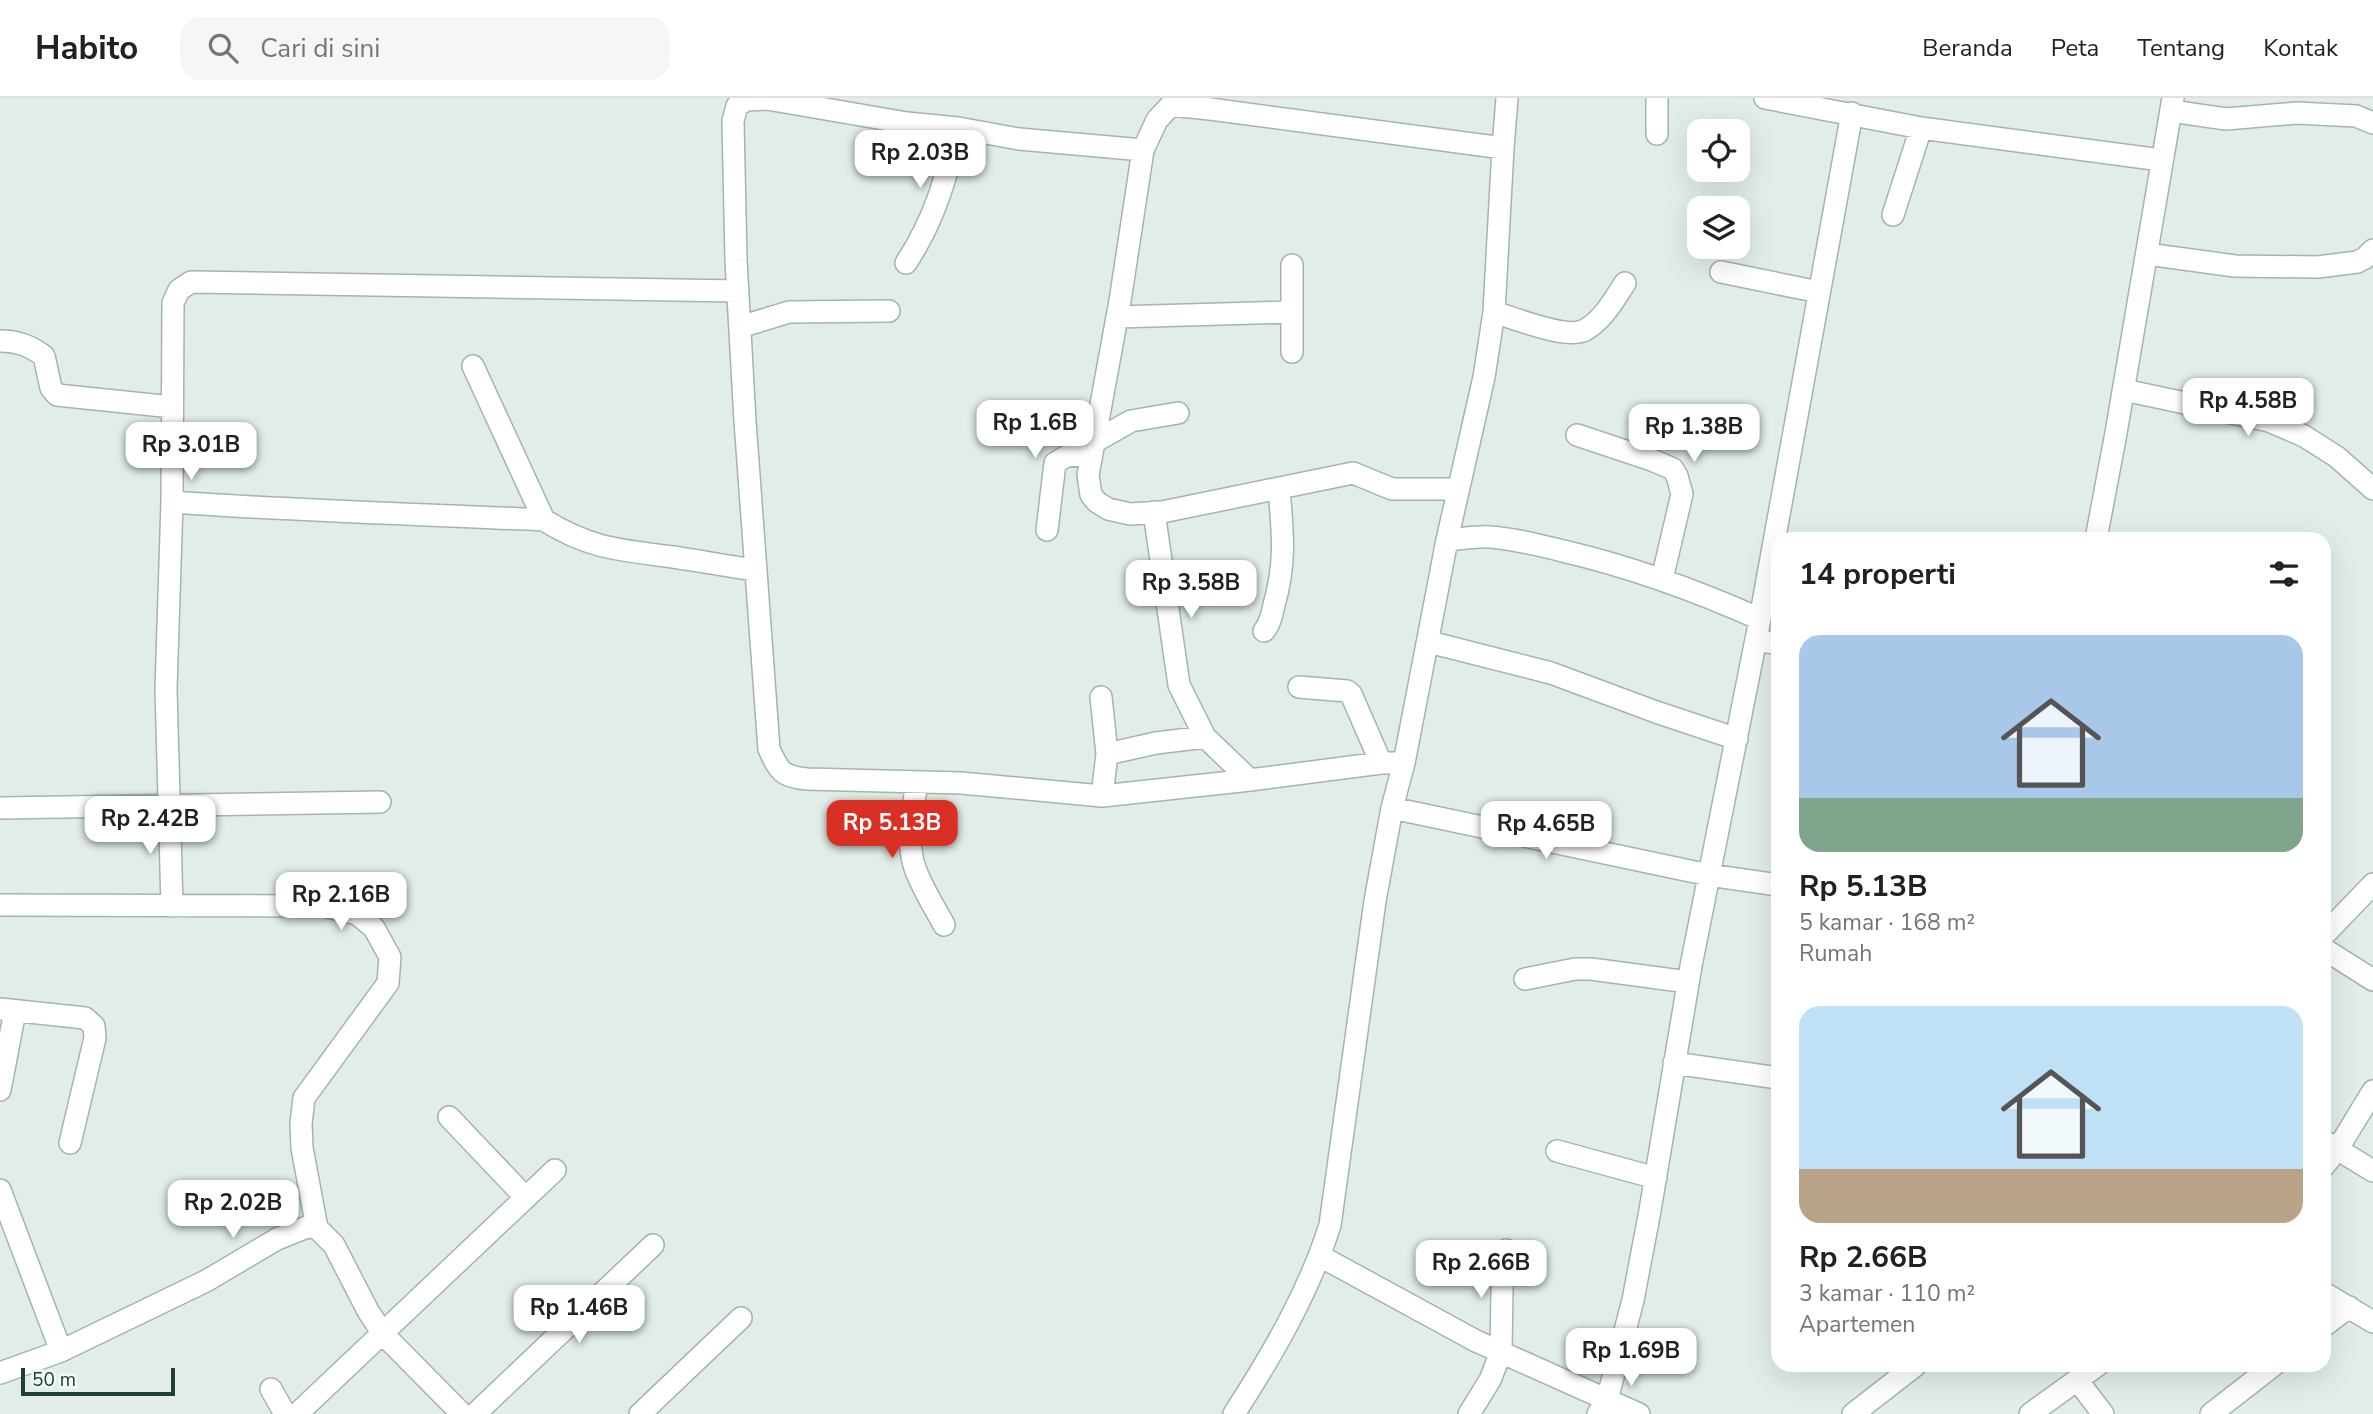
<!DOCTYPE html>
<html lang="id">
<meta charset="utf-8">
<style>
:root{--surface:#fff;--page:#f6f6f6;--text:#202124;--muted:#757577;--line:#e0e0e0;--accent:#d93025}
body{margin:0;font-family:"Nunito Sans",sans-serif;background:var(--page);color:var(--text);height:100vh;display:flex;flex-direction:column;font-size:26px;white-space:nowrap}
*{box-sizing:border-box;margin:0}
p{font-size:23px;color:var(--muted)}
.icon{flex:none;width:38px;height:38px;fill:none;stroke:currentColor;stroke-width:2;stroke-linecap:round;stroke-linejoin:round}
.map{position:relative;flex:1;overflow:hidden}
.panel{position:absolute;left:1771px;top:434px;width:560px;height:840px;display:flex;flex-direction:column;background:var(--surface);border-radius:21px;box-shadow:0 7px 28px #0002}
.panel>*{flex:none}
.controls{position:absolute;left:1687px;top:21px;display:grid;gap:14px}
.controls a{display:grid;place-items:center;width:63px;height:63px;border-radius:14px;background:var(--surface);box-shadow:0 7px 28px #0002;font-size:35px}
.scale{position:absolute;left:21px;bottom:18px;width:154px;box-sizing:border-box;padding-left:7px;border:4px solid #203f33;border-top:0;font-size:19px;line-height:24px;white-space:nowrap;color:#203f33;-webkit-text-stroke:5px #f2f9f5;paint-order:stroke}
.price{position:absolute;translate:-50% -60px;padding:0 16px;border-radius:14px;background:#fff;color:#222;font-size:23px;line-height:46px;filter:drop-shadow(0 2px 4px #0008)}
.price::after{content:'';position:absolute;left:50%;top:42px;width:21px;height:16px;margin-left:-10px;background:inherit;clip-path:polygon(0 0,100% 0,50% 100%)}
.price.selected{background:var(--accent);color:#fff}
ul{padding:0;list-style:none}
li{display:grid;align-content:center;gap:14px;height:371px;padding:0 28px}
li span{display:grid;place-items:center;height:217px;border-radius:21px;color:#555}
li>.icon{margin-inline-start:auto}
span .icon{width:126px;height:126px;fill:#fffc;stroke-width:1}
li b{font-size:30px}
h2{display:flex;justify-content:space-between;align-items:center;height:84px;padding:0 28px;font-size:30px}
header{display:flex;align-items:center;gap:42px;box-sizing:border-box;height:98px;padding:0 35px;background:var(--surface);border-bottom:2px solid var(--line)}
header strong{font-size:33px}
nav{display:flex;gap:38px;margin-inline-start:auto;font-size:24px}
.search{width:490px;height:63px;background:var(--page);display:flex;align-items:center;gap:18px;box-sizing:border-box;padding:0 24px;border-radius:21px;color:var(--muted);font-size:26px}
.map>svg:first-child{display:block}
.lines{fill:none;stroke-linecap:round;stroke-linejoin:round}
.minor-casing{stroke:#a3b5ad;stroke-width:24}
.tertiary-casing{stroke:#a3b5ad;stroke-width:24}
.minor{stroke:#fff;stroke-width:21}
.tertiary{stroke:#fff;stroke-width:21}
</style>
<header>
<strong>Habito</strong>
<div class="search"><svg class="icon" aria-label="search" viewBox="0 0 24 24"><circle cx="10" cy="10" r="6"/><path d="M15 15l6 6"/></svg>Cari di sini</div>
<nav><a>Beranda</a><a>Peta</a><a>Tentang</a><a>Kontak</a></nav>
</header>
<div class="map">
<svg width="2373" height="1316" viewBox="0 0 2373 1316">
<rect width="100%" height="100%" fill="#e1ede6"/>
<g class="lines">
<g class="minor-casing">
<path id="minor" d="M 1765,0 L 1921,30 L 2161,62
M 2171,13 L 2226,21 L 2297,15 L 2356,18 L 2373,25
M 1657,36 L 1657,0
M 1143,52 L 1120,203 L 1088,377 L 1091,397 L 1097,404 L 1108,411 L 1130,416 L 1162,414 L 1353,375 L 1392,391 L 1458,391
M 1893,117 L 1921,30
M 2147,156 L 2235,168 L 2318,169 L 2357,164 L 2365,160 L 2373,152
M 906,165 C 935,121 946,80 958,30
M 1721,174 L 1819,194
M 1494,214 C 1514,220 1567,242 1585,232 C 1603,222 1614,202 1625,185
M 1117,219 L 1292,214
M 740,229 L 789,214 L 889,213
M 0,243 C 18,243 30,248 44,258 L 51,290 L 57,297 L 172,309
M 1292,254 L 1292,167
M 473,268 L 544,422 C 590,451 621,452 673,459 C 700,463 727,468 754,472
M 2124,292 L 2269,323 L 2304,338 L 2337,359 L 2373,391
M 1577,337 L 1652,362 L 1673,371 L 1677,378 L 1682,396 L 1662,481
M 1094,344 L 1131,323 L 1178,315
M 172,404 L 173,205 L 179,192 L 191,184 L 738,193
M 1154,414 L 1179,587 L 1205,639
M 1047,432 L 1055,365 L 1067,358 L 1092,356
M 1447,442 C 1461,441 1476,438 1490,439 C 1515,441 1539,447 1563,453 C 1632,469 1697,493 1760,521
M 1264,533 C 1270,526 1272,516 1274,507 C 1286,465 1283,436 1279,392
M 1756,542 L 1778,546
M 1429,544 L 1551,575 L 1656,614 L 1737,641
M 1299,589 L 1347,593 L 1351,596 L 1381,665
M 1101,599 L 1107,656
M 1404,665 L 1381,665 L 1250,682 L 1102,698 L 961,685 L 807,681 C 782,679 779,673 769,651 L 745,323 L 736,162 L 733,23 L 737,8 L 746,2 L 767,1 L 907,25 L 958,30 L 1019,41 L 1143,52 L 1157,22 L 1171,7 L 1210,11 L 1503,50 L 1507,0
M 917,684 C 913,712 906,740 914,767 C 920,787 934,808 944,827
M 1102,698 L 1107,656 L 1156,645 L 1205,639 L 1250,682
M 0,710 L 380,704
M 1392,710 L 1709,777 L 1778,787
M 0,807 L 324,808 L 357,816 L 374,830 L 390,859 L 388,885 L 304,1000 L 301,1026 L 302,1050 L 317,1130
M 172,808 L 166,591 L 172,404 C 296,413 420,416 544,422
M 2324,837 L 2373,786
M 2324,851 L 2373,882
M 1525,881 L 1575,871 L 1591,871 L 1688,884
M 0,911 L 85,920 L 94,928 L 95,940 L 70,1045
M 1674,965 L 1778,980
M 0,992 L 15,913
M 449,1019 L 526,1100
M 1557,1053 L 1656,1080
M 2324,1068 L 2337,1052 L 2373,993
M 0,1092 L 61,1253
M 1320,1158 L 1476,1243 L 1639,1316
M 2324,1195 L 2373,1224
M 2324,1228 L 2349,1209
M 0,1275 L 61,1253 L 206,1183 L 277,1141 L 307,1129 L 317,1130 L 334,1147 L 368,1213 L 383,1236 L 462,1316
M 2078,1283 L 2103,1316
M 271,1291 L 285,1316
M 297,1316 L 555,1072
M 475,1316 L 653,1147
M 640,1316 L 741,1220
M 1234,1316 C 1272,1257 1309,1194 1330,1127 L 1375,803 L 1392,710 L 1404,665 L 1447,442 L 1484,279 L 1494,214 L 1503,50
M 1469,1316 L 1490,1282 L 1501,1254 L 1502,1191 L 1506,1152
M 1598,1316 L 1607,1302 L 1633,1202 L 1649,1118 L 1691,868 L 1760,521 L 1852,15
M 1853,1316 L 1916,1267
M 2030,1316 L 2098,1267
M 2211,1316 L 2274,1267"/>
</g>
<g class="tertiary-casing">
<path id="tertiary" d="M 2096,441 L 2116,335 L 2173,0
M 2324,1043 L 2373,1073"/>
</g>
<use href="#minor" class="minor"/>
<use href="#tertiary" class="tertiary"/>
</g>
</svg>
<div class="controls">
<a><svg class="icon" aria-label="locate" viewBox="0 0 24 24"><circle cx="12" cy="12" r="6"/><path d="M12 2v4M12 18v4M2 12h4M18 12h4"/></svg></a>
<a><svg class="icon" aria-label="layers" viewBox="0 0 24 24"><path d="M12 4l9 5-9 5-9-5zM3 14l9 5 9-5"/></svg></a>
</div>
<div class="scale">50 m</div>
<b class="price" style="left:920px;top:92px">Rp 2.03B</b>
<b class="price" style="left:2248px;top:340px">Rp 4.58B</b>
<b class="price" style="left:1035px;top:362px">Rp 1.6B</b>
<b class="price" style="left:1694px;top:366px">Rp 1.38B</b>
<b class="price" style="left:191px;top:384px">Rp 3.01B</b>
<b class="price" style="left:1191px;top:522px">Rp 3.58B</b>
<b class="price" style="left:150px;top:758px">Rp 2.42B</b>
<b class="price selected" style="left:892px;top:762px">Rp 5.13B</b>
<b class="price" style="left:1546px;top:763px">Rp 4.65B</b>
<b class="price" style="left:341px;top:834px">Rp 2.16B</b>
<b class="price" style="left:233px;top:1142px">Rp 2.02B</b>
<b class="price" style="left:1481px;top:1202px">Rp 2.66B</b>
<b class="price" style="left:579px;top:1247px">Rp 1.46B</b>
<b class="price" style="left:1631px;top:1290px">Rp 1.69B</b>
<section class="panel">
<h2>14 properti<svg class="icon" aria-label="filters" viewBox="0 0 24 24"><path d="M4 7h16M4 17h16"/><circle cx="9" cy="7" r="2"/><circle cx="15" cy="17" r="2"/></svg></h2>
<ul>
<li><span style="background:linear-gradient(#a9c7e8 75%,#7fa58c 0)"><svg class="icon" aria-label="home" viewBox="0 0 24 24"><path d="M3 11l9-7 9 7M6 9v11h12V9"/></svg></span><div><b>Rp 5.13B</b><p>5 kamar · 168 m²</p><p>Rumah</p></div></li>
<li><span style="background:linear-gradient(#bfe0f5 75%,#b9a48a 0)"><svg class="icon" aria-label="home" viewBox="0 0 24 24"><path d="M3 11l9-7 9 7M6 9v11h12V9"/></svg></span><div><b>Rp 2.66B</b><p>3 kamar · 110 m²</p><p>Apartemen</p></div></li>
</ul>
</section>
</div>
